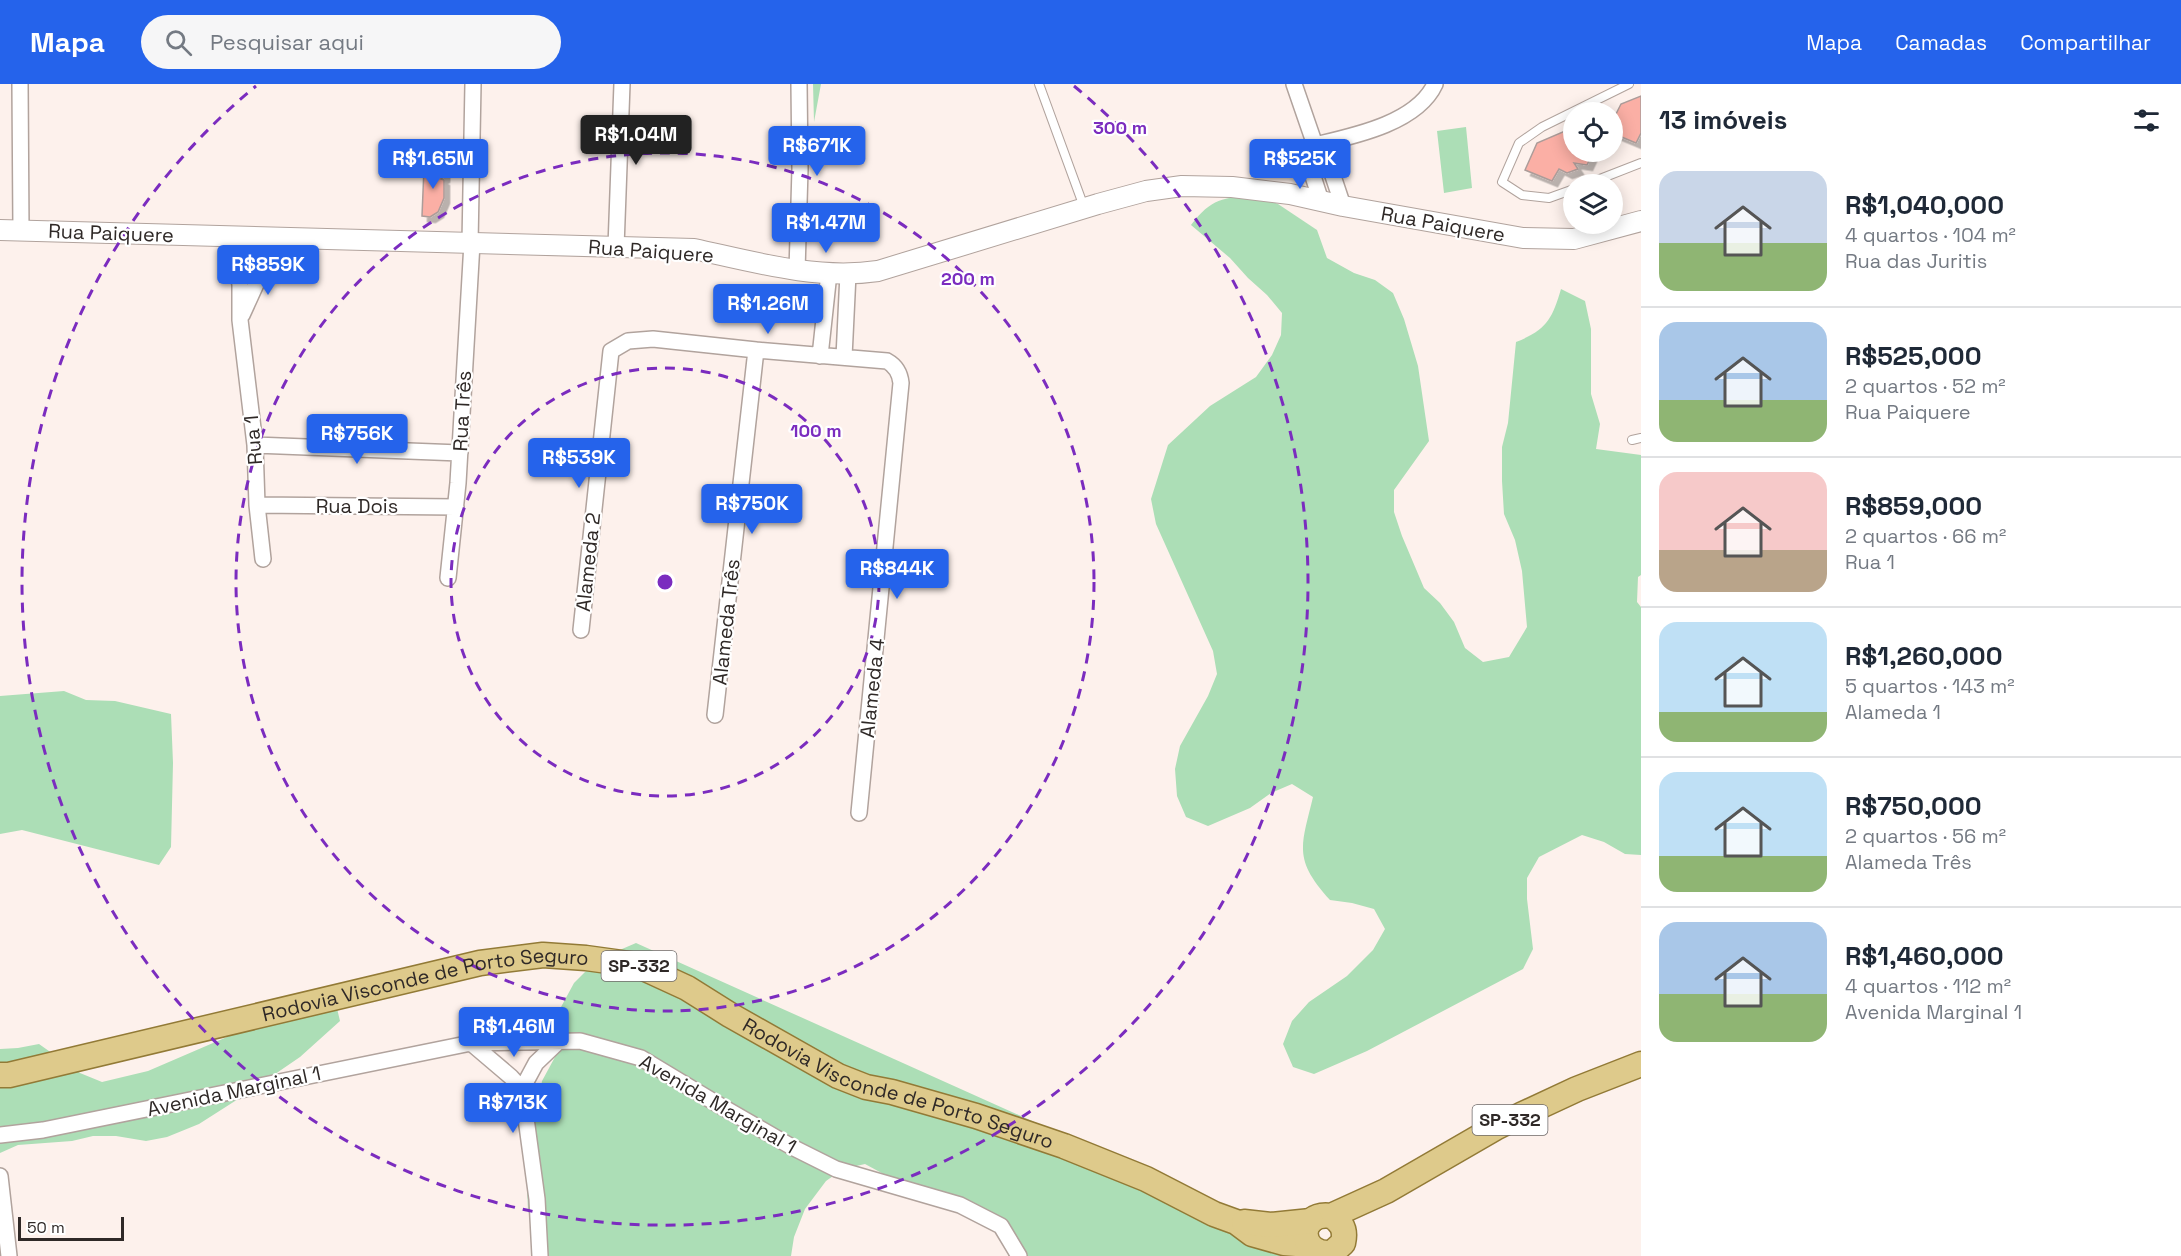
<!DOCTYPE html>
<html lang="pt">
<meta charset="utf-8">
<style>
:root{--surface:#fff;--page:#f6f6f7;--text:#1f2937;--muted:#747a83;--line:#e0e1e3;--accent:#2563eb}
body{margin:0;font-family:"Space Grotesk",sans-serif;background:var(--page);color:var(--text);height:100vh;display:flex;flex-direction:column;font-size:22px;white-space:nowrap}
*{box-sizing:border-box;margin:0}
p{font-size:20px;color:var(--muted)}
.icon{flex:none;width:33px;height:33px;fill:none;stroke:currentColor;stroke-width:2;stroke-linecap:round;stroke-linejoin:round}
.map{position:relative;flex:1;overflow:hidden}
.sheet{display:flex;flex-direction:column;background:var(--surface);width:540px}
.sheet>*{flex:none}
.tools{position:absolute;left:1563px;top:18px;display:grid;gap:12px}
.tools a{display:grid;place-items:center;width:60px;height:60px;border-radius:50%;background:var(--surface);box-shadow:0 3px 15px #0003;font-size:30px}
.scale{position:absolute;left:18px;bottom:15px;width:106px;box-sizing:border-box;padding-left:6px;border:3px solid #2f2927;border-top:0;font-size:16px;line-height:21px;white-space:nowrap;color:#2f2927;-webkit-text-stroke:4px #fff;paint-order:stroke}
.price{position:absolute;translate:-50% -51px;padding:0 14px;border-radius:6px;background:var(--accent);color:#fff;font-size:20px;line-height:39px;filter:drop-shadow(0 2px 3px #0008)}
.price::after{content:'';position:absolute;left:50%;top:36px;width:18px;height:14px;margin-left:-9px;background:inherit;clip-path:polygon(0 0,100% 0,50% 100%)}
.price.current{background:#222;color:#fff}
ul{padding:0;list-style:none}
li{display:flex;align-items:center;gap:18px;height:150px;padding:0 18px}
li+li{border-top:2px solid var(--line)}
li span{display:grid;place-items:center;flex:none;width:168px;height:120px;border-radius:18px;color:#555}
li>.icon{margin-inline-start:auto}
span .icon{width:72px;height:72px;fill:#fffc;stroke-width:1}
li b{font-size:26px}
h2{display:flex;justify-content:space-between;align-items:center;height:72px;padding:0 18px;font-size:26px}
header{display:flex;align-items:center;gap:36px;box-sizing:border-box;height:84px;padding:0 30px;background:var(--accent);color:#fff}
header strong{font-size:28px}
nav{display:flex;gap:33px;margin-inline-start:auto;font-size:21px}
.search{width:420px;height:54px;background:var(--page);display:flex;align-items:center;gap:15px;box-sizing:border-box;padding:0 21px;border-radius:33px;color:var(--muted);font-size:22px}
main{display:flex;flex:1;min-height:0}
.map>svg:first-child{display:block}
.green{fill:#acdeb6}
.building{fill:#fbafa5;stroke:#ac9c99;stroke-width:1.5;filter:url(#shadow)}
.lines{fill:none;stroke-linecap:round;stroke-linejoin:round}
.service-casing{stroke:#b1a39d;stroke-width:10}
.minor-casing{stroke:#b1a39d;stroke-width:18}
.tertiary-casing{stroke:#b1a39d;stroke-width:22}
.primary-casing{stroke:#927a36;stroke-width:27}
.service{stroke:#fff;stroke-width:8}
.minor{stroke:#fff;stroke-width:15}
.tertiary{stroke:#fff;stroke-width:20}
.primary{stroke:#deca8b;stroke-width:24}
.ring{fill:none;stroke:#7b2cbf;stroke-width:3;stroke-dasharray:10 8}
.labels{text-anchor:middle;stroke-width:4.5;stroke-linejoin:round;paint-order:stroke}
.shield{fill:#fff;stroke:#6d6968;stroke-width:1.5}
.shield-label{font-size:18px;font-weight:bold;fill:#2f2927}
.street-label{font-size:20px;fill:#2f2927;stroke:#fff}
.centre{fill:#7b2cbf;stroke:#fff;stroke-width:3}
.ring-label{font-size:18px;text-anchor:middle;font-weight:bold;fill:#7b2cbf;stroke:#fff;stroke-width:4.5;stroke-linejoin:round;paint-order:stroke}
</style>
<header>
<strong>Mapa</strong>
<div class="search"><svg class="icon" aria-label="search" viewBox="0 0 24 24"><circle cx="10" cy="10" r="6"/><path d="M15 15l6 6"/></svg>Pesquisar aqui</div>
<nav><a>Mapa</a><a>Camadas</a><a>Compartilhar</a></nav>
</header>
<main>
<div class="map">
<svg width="1641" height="1172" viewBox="0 0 1641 1172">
<defs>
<filter id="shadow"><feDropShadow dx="5.5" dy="5.5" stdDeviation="0" flood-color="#0004"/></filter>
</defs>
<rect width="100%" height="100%" fill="#fdf1ec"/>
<path class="green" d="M 813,0 L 821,0 L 814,38 Z
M 1466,43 L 1472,104 L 1444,109 L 1437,47 Z
M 1256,111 L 1278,120 L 1317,146 L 1327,174 L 1354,189 L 1375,196 L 1393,209 L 1404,235 L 1418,282 L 1429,357 L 1394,406 L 1394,428 L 1402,452 L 1424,504 L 1440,519 L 1454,538 L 1465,564 L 1483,578 L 1509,573 L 1527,543 L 1522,487 L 1515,456 L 1504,430 L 1502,397 L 1502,363 L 1508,339 L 1516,258 C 1546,246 1552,236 1561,205 L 1585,217 L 1591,245 L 1591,310 L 1600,340 L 1596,365 L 1641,371 L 1641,491 L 1638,493 L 1637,518 L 1641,523 L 1641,771 L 1625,770 L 1604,758 L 1582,751 L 1539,773 L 1527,794 L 1527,815 L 1533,865 L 1523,885 L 1367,967 L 1314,990 L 1293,983 L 1283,960 L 1292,937 L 1309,918 L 1347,892 L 1373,866 L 1385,845 L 1374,825 L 1352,819 L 1330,816 C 1293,775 1301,763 1313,713 L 1292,700 L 1271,709 L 1250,724 L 1208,742 L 1186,733 L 1177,712 L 1175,685 L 1180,662 L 1208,612 L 1217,590 L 1213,567 L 1156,440 L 1151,415 L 1168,361 L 1210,322 L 1256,293 L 1272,271 L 1281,251 L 1282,229 L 1267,211 L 1248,194 L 1230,174 L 1191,141 C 1212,114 1222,114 1256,111 Z
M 64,607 L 86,616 L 115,617 L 171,630 L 173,679 L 171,763 L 159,781 L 22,746 L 0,750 L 0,612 Z
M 636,859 L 1152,1091 L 1293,1172 L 1008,1172 L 1009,1157 L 997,1140 L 889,1093 L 865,1080 L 843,1085 L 826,1097 L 805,1125 L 794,1153 L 791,1172 L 548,1172 L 528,1127 L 526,1078 L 533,1051 L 542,997 L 555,973 L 562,947 L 561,923 L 574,899 L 590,883 L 608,871 Z
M 335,916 L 340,937 L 300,973 L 246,1010 L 199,1040 L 167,1053 L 146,1057 L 116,1052 L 93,1052 L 72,1057 L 18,1061 L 0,1069 L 0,965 L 18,964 L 39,960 L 80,989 L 102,998 L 148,987 L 269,935 Z"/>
<path class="building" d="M 1641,12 L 1641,49 L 1636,59 L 1612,49 L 1612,38 L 1621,20 Z
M 1572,44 L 1574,45 L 1574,68 L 1593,68 L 1587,81 L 1574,79 L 1578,85 L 1567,89 L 1559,85 L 1552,97 L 1525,86 L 1537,59 Z
M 445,81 L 444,93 L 441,95 L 444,96 L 444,114 L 438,128 L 430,133 L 422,132 L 424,84 Z"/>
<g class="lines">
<g class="service-casing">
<path id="service" d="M 1039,0 L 1084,123
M 1587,100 L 1641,79
M 1574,105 L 1549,114 L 1522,111 L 1502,98 L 1519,59 L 1542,43 L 1629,0
M 1632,356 L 1641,354"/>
</g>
<g class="minor-casing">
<path id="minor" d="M 20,0 L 21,146
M 1294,0 L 1315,61
M 1315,61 C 1354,52 1417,39 1435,0
M 1315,61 L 1325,68 L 1343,122
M 1315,61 L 1307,74 L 1321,117
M 233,154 L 240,201 L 240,236 L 255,361 L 257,421 L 263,475
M 470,159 L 473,0
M 616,163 L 622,0
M 797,187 L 800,85 L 799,0
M 242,231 L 257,198 L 259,154
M 820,272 L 829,189
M 844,273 L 848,190
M 255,361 L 460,369
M 257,421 L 456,423
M 448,494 L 458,399 L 472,159
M 581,546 L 611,267 L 628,257 L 653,255 L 756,266 L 887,277 C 896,282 900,289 901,299 L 859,729
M 715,631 L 756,266
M 471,959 L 511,993 L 522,1005
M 0,1051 L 43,1046 L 471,959 L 580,957 L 641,974 L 719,1021 L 792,1063 L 836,1085 L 960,1121 L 1001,1142 L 1019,1172
M 0,1092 L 9,1172
M 540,1172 L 537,1115 L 522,1005 L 536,979 L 558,958"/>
</g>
<g class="tertiary-casing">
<path id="tertiary" d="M 0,146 L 694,165 C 754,178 816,196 878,187 L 1098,120 L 1146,107 L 1182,102 L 1232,103 L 1290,110 L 1343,122 L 1523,154 L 1574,155 L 1641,137"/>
</g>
<g class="primary-casing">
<g id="primary">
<path id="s1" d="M 0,991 L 9,991 L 480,879 L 543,871 L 586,874 L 637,881 L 687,904 L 730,931 L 838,992 L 866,1003 L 892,1008 L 976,1032 L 1064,1062 L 1146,1095 L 1214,1130 L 1236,1138 L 1252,1150 L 1284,1159 L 1308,1161"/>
<path d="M 1331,1132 C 1342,1138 1346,1146 1343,1159 L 1332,1169 C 1297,1172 1297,1127 1331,1132 L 1386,1107 L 1495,1044 L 1521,1031 L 1577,1005 L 1641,980"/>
<path d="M 1244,1138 L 1272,1141 L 1311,1137"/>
</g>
</g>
<use href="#service" class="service"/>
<use href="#minor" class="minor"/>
<use href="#tertiary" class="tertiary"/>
<use href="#primary" class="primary"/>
</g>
<g class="ring">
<circle cx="665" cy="498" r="214"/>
<circle cx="665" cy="498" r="429"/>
<path d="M1074 2A643 643 0 1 1 256 2"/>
</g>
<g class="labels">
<g class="shield">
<rect x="601.5" y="867" width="75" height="30" rx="4.5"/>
<rect x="1472.5" y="1021" width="75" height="30" rx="4.5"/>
</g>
<g class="shield-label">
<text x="639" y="888">SP-332</text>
<text x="1510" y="1042">SP-332</text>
</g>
<g class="street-label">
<text transform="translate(1443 140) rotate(10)" y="7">Rua Paiquere</text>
<text transform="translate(111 149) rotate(2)" y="7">Rua Paiquere</text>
<text transform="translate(651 167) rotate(4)" y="7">Rua Paiquere</text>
<text transform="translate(462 327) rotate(-87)" y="7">Rua Três</text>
<text transform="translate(253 356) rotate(-95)" y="7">Rua 1</text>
<text x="357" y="429">Rua Dois</text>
<text transform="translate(588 478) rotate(-84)" y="7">Alameda 2</text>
<text transform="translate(726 538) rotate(-84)" y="7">Alameda Três</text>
<text transform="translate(872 604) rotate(-84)" y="7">Alameda 4</text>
<text dy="7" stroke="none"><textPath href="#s1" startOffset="436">Rodovia Visconde de Porto Seguro</textPath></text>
<text dy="7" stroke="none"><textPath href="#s1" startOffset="940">Rodovia Visconde de Porto Seguro</textPath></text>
<text transform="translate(234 1007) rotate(-12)" y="7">Avenida Marginal 1</text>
<text transform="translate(718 1020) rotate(30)" y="7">Avenida Marginal 1</text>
</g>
</g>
<circle cx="665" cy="498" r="9" class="centre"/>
<g class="ring-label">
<text x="1120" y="50">300 m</text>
<text x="968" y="201">200 m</text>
<text x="816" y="353">100 m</text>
</g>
</svg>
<div class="tools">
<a><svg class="icon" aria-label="locate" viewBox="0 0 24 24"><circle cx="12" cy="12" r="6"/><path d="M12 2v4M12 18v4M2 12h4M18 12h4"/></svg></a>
<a><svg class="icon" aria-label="layers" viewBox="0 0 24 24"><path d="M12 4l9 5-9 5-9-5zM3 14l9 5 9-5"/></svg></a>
</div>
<div class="scale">50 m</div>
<b class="price current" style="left:636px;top:82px">R$1.04M</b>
<b class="price" style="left:817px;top:93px">R$671K</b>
<b class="price" style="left:433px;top:106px">R$1.65M</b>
<b class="price" style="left:1300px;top:106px">R$525K</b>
<b class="price" style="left:826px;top:170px">R$1.47M</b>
<b class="price" style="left:268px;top:212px">R$859K</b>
<b class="price" style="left:768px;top:251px">R$1.26M</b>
<b class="price" style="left:357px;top:381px">R$756K</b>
<b class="price" style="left:579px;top:405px">R$539K</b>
<b class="price" style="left:752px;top:451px">R$750K</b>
<b class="price" style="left:897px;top:516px">R$844K</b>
<b class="price" style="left:514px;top:974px">R$1.46M</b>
<b class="price" style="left:513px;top:1050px">R$713K</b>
</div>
<section class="sheet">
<h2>13 imóveis<svg class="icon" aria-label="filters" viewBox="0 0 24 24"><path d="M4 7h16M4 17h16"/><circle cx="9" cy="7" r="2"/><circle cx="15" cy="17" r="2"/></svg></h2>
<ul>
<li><span style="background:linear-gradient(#c9d6e8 60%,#8fb573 0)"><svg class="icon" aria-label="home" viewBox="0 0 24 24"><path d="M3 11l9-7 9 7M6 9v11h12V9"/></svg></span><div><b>R$1,040,000</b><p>4 quartos · 104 m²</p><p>Rua das Juritis</p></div></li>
<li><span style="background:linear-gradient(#a9c7e8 65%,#8fb573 0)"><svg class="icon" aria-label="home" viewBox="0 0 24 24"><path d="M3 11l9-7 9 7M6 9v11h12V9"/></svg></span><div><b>R$525,000</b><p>2 quartos · 52 m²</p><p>Rua Paiquere</p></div></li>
<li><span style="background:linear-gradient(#f6c9c9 65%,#b9a48a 0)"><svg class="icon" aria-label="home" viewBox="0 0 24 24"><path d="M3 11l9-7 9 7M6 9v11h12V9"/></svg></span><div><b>R$859,000</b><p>2 quartos · 66 m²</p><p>Rua 1</p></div></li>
<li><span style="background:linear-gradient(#bfe0f5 75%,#8fb573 0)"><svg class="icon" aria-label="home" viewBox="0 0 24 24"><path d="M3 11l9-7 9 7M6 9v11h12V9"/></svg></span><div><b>R$1,260,000</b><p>5 quartos · 143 m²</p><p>Alameda 1</p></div></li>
<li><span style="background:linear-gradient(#bfe0f5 70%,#8fb573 0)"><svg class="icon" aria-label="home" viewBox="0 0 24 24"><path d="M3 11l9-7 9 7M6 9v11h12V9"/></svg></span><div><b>R$750,000</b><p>2 quartos · 56 m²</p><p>Alameda Três</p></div></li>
<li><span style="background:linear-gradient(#a9c7e8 60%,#8fb573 0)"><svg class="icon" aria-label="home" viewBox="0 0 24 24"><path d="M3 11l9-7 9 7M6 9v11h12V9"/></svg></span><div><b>R$1,460,000</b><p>4 quartos · 112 m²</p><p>Avenida Marginal 1</p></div></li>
</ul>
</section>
</main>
